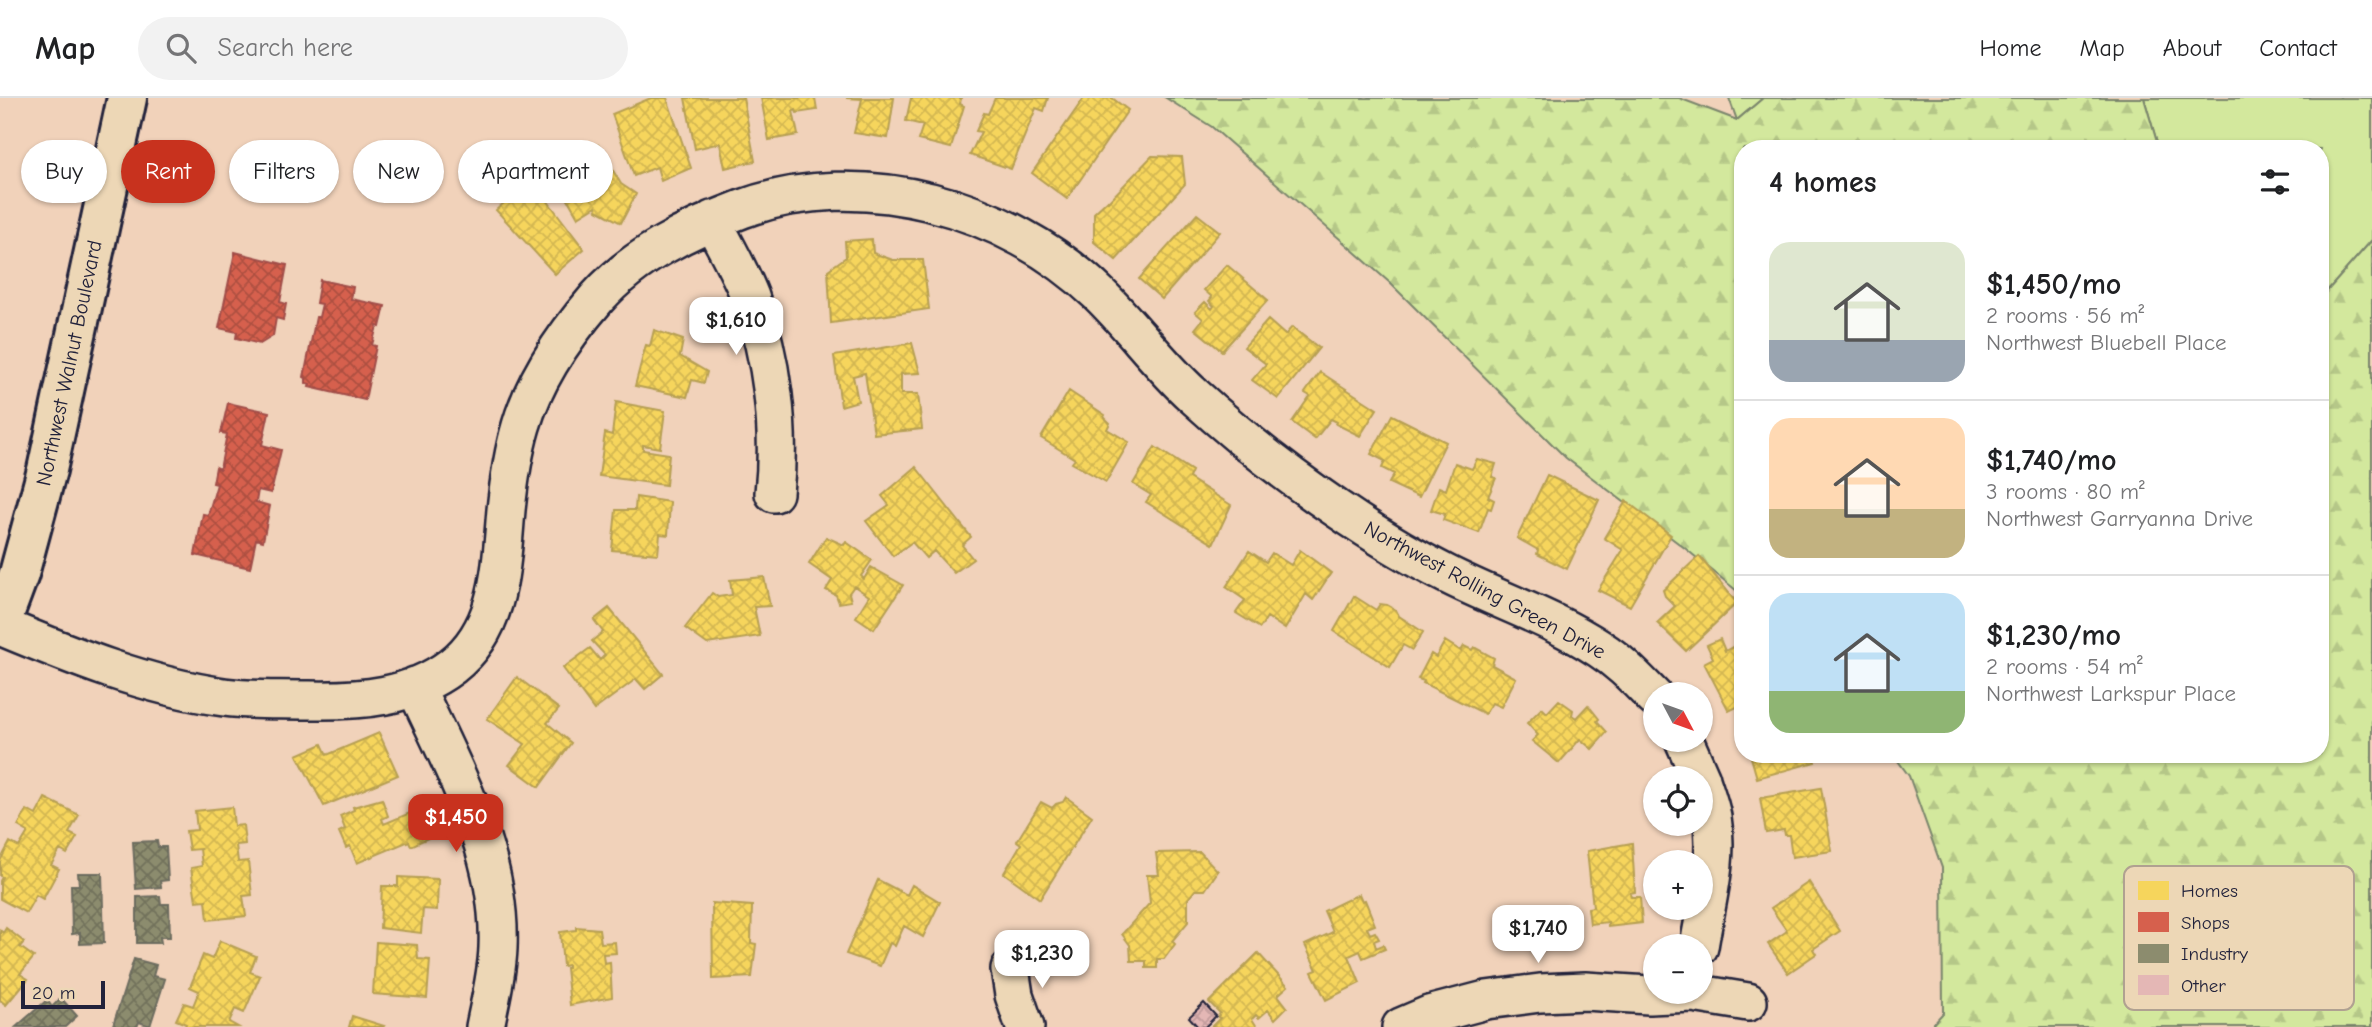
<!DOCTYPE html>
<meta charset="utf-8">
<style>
:root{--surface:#fff;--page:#f2f2f2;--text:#202124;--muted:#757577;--line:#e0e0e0;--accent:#c8321e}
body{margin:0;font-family:"Comic Neue",sans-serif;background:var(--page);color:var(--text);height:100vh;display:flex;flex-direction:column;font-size:26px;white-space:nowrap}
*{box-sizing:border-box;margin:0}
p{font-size:23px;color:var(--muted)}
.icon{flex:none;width:38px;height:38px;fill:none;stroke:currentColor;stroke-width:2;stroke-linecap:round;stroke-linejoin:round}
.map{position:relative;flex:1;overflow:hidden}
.drawer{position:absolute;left:1734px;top:42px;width:595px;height:623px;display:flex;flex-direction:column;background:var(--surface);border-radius:28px;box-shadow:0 2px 5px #0004}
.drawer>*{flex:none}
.top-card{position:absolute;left:21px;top:42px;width:665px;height:63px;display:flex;gap:14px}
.needle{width:46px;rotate:131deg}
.fabs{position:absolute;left:1643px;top:584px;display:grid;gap:14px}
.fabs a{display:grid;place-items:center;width:70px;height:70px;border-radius:50%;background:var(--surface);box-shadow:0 2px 5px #0004;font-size:35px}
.scale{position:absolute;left:21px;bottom:18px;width:84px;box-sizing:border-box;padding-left:7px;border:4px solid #22223b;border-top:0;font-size:19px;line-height:24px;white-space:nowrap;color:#22223b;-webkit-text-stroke:5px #edd7b6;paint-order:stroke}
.price{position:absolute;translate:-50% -60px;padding:0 16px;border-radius:14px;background:#fff;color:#222;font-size:23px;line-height:46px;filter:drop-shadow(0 2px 4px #0008)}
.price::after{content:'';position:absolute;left:50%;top:42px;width:21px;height:16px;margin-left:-10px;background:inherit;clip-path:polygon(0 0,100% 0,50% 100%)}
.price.active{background:var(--accent);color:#fff}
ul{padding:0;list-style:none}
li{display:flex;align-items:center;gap:21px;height:175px;padding:0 35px}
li+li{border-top:2px solid var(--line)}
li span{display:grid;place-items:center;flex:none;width:196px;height:140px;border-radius:21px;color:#555}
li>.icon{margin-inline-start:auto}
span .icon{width:84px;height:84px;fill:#fffc;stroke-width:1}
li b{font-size:30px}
h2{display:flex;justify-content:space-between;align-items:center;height:84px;padding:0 35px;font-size:30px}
.tag{padding:0 24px;border-radius:32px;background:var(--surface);box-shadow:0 2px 5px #0004;font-size:24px;line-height:63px}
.tag.active{background:var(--accent);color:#fff}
header{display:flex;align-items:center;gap:42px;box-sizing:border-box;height:98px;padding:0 35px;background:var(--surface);border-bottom:2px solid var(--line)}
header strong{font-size:33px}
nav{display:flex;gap:38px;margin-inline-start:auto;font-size:24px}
.search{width:490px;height:63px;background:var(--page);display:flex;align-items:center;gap:18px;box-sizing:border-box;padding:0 24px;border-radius:38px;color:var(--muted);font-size:26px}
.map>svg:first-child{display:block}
.green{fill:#d3e89d;stroke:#7a856c;stroke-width:2}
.forest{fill:url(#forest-firs);stroke:#7a856c;stroke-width:2}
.homes{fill:url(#homes-cross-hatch);stroke:#b69f52;stroke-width:2}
.shops{fill:url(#shops-cross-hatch);stroke:#a04d48;stroke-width:2}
.industry{fill:url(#industry-cross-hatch);stroke:#6c6c5f;stroke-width:2}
.building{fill:url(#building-cross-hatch);stroke:#22223b;stroke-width:2}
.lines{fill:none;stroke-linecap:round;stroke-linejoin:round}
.minor-casing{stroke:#22223b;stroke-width:42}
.major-casing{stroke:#22223b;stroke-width:44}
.minor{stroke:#edd7b6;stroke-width:37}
.major{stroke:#edd7b6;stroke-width:38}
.labels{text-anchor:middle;stroke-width:7;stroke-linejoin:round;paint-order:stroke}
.street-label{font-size:21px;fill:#22223b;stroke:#edd7b6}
.key{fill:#edd7b6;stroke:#b0a191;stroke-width:2}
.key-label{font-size:19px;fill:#22223b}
</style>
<header>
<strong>Map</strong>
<div class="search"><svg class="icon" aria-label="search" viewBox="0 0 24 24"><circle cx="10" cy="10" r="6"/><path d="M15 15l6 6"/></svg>Search here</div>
<nav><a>Home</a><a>Map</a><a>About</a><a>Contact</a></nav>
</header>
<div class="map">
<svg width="2372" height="929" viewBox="0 0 2372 929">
<defs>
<pattern id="forest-firs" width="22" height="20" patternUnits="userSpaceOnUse" patternTransform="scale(1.75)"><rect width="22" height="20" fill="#d3e89d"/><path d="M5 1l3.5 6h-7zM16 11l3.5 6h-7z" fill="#b5c788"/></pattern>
<pattern id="homes-cross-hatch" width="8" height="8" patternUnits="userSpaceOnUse" patternTransform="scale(1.75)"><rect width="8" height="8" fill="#f6d55c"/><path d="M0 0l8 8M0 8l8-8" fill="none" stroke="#d3b751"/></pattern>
<pattern id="shops-cross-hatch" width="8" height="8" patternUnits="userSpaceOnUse" patternTransform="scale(1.75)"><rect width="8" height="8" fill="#d6604d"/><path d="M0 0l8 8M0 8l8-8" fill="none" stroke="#ad4f41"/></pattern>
<pattern id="industry-cross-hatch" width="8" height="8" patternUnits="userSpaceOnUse" patternTransform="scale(1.75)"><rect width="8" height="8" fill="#8c8c6e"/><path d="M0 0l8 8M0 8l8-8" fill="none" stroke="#72725c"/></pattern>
<pattern id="building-cross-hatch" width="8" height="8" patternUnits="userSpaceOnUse" patternTransform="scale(1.75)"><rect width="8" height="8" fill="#e4b7b5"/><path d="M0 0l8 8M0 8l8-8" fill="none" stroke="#c39d9d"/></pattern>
</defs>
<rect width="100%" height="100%" fill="#f1d2ba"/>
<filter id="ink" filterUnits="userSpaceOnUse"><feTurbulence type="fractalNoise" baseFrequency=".0143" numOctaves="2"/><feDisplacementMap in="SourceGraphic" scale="14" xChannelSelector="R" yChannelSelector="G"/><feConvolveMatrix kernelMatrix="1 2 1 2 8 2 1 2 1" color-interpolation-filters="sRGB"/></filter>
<g filter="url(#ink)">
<path class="green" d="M 1729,0 L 1763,0 L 1737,22 Z
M 2144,0 L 2372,0 L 2372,142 L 2321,200 L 2320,51 L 2159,51 Z"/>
<path class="forest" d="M 1166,0 L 1679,0 L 1737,22 L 1763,0 L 2144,0 L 2159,51 L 1743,51 L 1743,498 L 1686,451 L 1566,360 L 1389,184 L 1212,29 Z
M 2372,142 L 2372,929 L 1930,929 L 1943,915 L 1942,770 L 1909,678 L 1893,656 L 2320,656 L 2321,200 Z"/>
<path class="homes" d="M 651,0 L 667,0 L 691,70 L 661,83 L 657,69 L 634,78 L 612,16 Z
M 685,0 L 743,0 L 755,63 L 725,70 L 720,45 L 695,51 Z
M 761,0 L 815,0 L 817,12 L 797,15 L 796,12 L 793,13 L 798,37 L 769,42 Z
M 846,0 L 894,0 L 888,40 L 854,35 L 862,1 Z
M 911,0 L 961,0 L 960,6 L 964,8 L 951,50 L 918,42 L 923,27 L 906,23 Z
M 995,0 L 1048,0 L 1044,13 L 1036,10 L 1011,71 L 970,57 L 981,34 L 976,33 L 984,15 L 988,16 Z
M 1084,0 L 1112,0 L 1128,12 L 1067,101 L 1032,75 Z
M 598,47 L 621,86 L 636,96 L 621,125 L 597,112 L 596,108 L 578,119 L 558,84 L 577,73 L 571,64 Z
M 1152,58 L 1182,59 L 1185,86 L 1116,162 L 1094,144 L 1094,115 L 1107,103 L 1108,104 Z
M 531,81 L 584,151 L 555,176 L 496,112 Z
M 1197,116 L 1220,134 L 1162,201 L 1139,181 Z
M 872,141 L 873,155 L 893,162 L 923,162 L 929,211 L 831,225 L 828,172 L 846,159 L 845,143 Z
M 1227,167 L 1268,202 L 1222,253 L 1195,231 L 1203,221 L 1195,214 L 1205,204 L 1212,211 L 1214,208 L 1209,203 L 1212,199 L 1204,192 Z
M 1268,222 L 1285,237 L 1292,229 L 1319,250 L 1278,301 L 1252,282 L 1266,266 L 1244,249 Z
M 654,232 L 683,242 L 680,258 L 707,274 L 704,285 L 692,282 L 687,299 L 635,288 L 645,250 L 646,247 L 650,248 Z
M 912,245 L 920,275 L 901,276 L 901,296 L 918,296 L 922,331 L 874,336 L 865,275 L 853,278 L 858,303 L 841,308 L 834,258 Z
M 1320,274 L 1377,311 L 1360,338 L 1336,326 L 1337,324 L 1331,321 L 1315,341 L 1292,324 L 1310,298 L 1305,295 Z
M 1069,293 L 1105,317 L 1104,319 L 1110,325 L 1107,331 L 1129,344 L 1106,384 L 1072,365 L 1075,361 L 1041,340 Z
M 616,304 L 665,313 L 660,350 L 643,347 L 643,352 L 669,356 L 666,387 L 599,378 L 605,335 L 612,337 Z
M 1392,317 L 1446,344 L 1419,399 L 1389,385 L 1394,376 L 1382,370 L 1385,363 L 1371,356 Z
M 1155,349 L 1192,373 L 1189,380 L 1231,407 L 1213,446 L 1146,404 L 1151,397 L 1133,386 Z
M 1477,361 L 1496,366 L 1492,379 L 1496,380 L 1488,399 L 1494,402 L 1491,411 L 1488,410 L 1479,435 L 1443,422 L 1445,416 L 1431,412 L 1439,389 L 1446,392 L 1455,365 L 1472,371 Z
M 916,369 L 971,439 L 962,447 L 973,461 L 954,475 L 934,453 L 926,460 L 912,444 L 893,458 L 866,423 L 889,407 L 882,398 Z
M 1547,377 L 1599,402 L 1567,471 L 1537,456 L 1538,452 L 1517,440 Z
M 636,399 L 670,404 L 668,437 L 660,436 L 658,456 L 612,452 L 616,412 L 635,412 Z
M 1626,403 L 1671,437 L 1630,508 L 1598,492 L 1623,452 L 1604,440 Z
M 826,439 L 844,447 L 846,444 L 872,462 L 861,478 L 864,481 L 871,469 L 903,487 L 874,531 L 856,519 L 869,498 L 854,488 L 849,495 L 851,503 L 839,505 L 836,497 L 826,492 L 832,482 L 809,466 Z
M 1300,452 L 1331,475 L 1313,502 L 1306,496 L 1285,531 L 1267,519 L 1260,530 L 1236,515 L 1245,502 L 1226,489 L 1249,453 L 1266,464 L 1272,455 L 1291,467 Z
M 1699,458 L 1737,505 L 1686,553 L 1657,525 L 1675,508 L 1665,498 L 1663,492 Z
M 764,479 L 770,508 L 754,509 L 760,538 L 707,546 L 685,530 L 712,495 L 718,499 L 732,497 L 730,482 Z
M 1354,498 L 1376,512 L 1380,506 L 1387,507 L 1396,512 L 1399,518 L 1423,534 L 1412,552 L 1403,547 L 1390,569 L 1334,533 Z
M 609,510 L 663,576 L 645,591 L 636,581 L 594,612 L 563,570 L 590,550 L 600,562 L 605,557 L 592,543 L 603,534 L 594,522 Z
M 1720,541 L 1725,553 L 1743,543 L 1743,606 L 1729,613 L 1704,565 L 1713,560 L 1707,547 Z
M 1445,543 L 1461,553 L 1464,548 L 1472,552 L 1474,549 L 1494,560 L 1492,567 L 1516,580 L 1501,609 L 1492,605 L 1485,616 L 1423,585 L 1424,583 L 1418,581 L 1431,556 L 1436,559 Z
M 517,579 L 559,611 L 547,625 L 571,645 L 539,689 L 509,667 L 525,646 L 487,621 Z
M 1559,602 L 1573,612 L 1572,617 L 1576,620 L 1588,607 L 1599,621 L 1597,623 L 1607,634 L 1592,651 L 1580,641 L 1559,665 L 1532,643 L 1538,637 L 1527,625 L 1542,610 L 1547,615 Z
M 379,635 L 398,677 L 324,708 L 297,657 L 322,646 L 327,657 Z
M 1750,656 L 1821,656 L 1822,657 L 1814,659 L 1815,664 L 1757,680 Z
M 1821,690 L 1832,753 L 1792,759 L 1789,737 L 1785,737 L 1784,732 L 1766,735 L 1760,700 Z
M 1066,699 L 1092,718 L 1040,801 L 1004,775 L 1021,746 L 1017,743 L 1041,704 L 1052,710 L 1056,706 L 1063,704 Z
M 45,700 L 79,717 L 69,735 L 77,739 L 67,756 L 60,752 L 51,767 L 59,771 L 43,801 L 36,797 L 26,815 L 0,801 L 0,783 L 2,779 L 0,778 L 0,763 L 10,744 L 19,749 L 28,734 L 18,728 L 27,712 L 36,717 Z
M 382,701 L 388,718 L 382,721 L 384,726 L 417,712 L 428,740 L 411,748 L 409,743 L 357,765 L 350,748 L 346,750 L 339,734 L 345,731 L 340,718 L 354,712 L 353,709 Z
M 232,709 L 234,728 L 243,727 L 245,746 L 236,747 L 238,764 L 248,763 L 252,797 L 243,798 L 246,818 L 208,822 L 206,802 L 196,803 L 191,770 L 202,768 L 200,751 L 189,752 L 186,733 L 197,732 L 195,713 Z
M 1632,745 L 1635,794 L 1630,795 L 1631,799 L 1640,799 L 1642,825 L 1608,829 L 1608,824 L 1590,826 L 1588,810 L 1593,809 L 1587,753 Z
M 1200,754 L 1218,773 L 1205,792 L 1195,792 L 1188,801 L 1188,824 L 1172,843 L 1175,846 L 1164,861 L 1157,861 L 1157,870 L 1146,870 L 1146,863 L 1131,863 L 1130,847 L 1122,836 L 1150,805 L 1147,777 L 1159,777 L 1156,755 Z
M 398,779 L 438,781 L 437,812 L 423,811 L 421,835 L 380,830 L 382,788 L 398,788 Z
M 878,782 L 907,797 L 912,787 L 940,804 L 923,839 L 904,828 L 895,848 L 890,845 L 880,868 L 846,856 Z
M 1809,784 L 1840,833 L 1813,851 L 1816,856 L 1788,875 L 1768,846 L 1787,833 L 1771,810 Z
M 1359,796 L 1362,803 L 1365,802 L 1375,827 L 1367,830 L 1370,836 L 1375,834 L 1379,841 L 1374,843 L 1376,850 L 1383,847 L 1385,851 L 1363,860 L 1360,853 L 1349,858 L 1360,885 L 1326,902 L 1312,874 L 1317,872 L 1305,847 L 1333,834 L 1324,813 Z
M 712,805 L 752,808 L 751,845 L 756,846 L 752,879 L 713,881 Z
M 576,829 L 599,831 L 601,845 L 615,844 L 616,855 L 603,856 L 604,865 L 610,864 L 612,899 L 570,907 L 566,870 L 568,870 L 568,867 L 563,868 L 560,834 L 576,832 Z
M 6,830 L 24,844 L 20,849 L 34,859 L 20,876 L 28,881 L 6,907 L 0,902 L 0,832 L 3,835 Z
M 220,843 L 256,858 L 250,874 L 260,878 L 244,915 L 235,911 L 229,924 L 238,929 L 184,929 L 186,926 L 176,922 L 184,905 L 193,908 L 199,893 L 190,889 L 203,857 L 212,861 Z
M 376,844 L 417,847 L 418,861 L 430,862 L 427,900 L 373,896 Z
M 1258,855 L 1288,888 L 1278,897 L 1287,909 L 1275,921 L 1268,912 L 1259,920 L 1256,917 L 1252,921 L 1257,929 L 1211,929 L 1220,920 L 1218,919 L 1220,915 L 1209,904 Z
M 352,918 L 384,928 L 383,929 L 349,929 Z"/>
<path class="shops" d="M 235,154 L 287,167 L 280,204 L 286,206 L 283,222 L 276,220 L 273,238 L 260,246 L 236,240 L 237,234 L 219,230 Z
M 320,182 L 353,189 L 351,201 L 385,208 L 380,229 L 377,228 L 372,247 L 376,248 L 365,302 L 309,289 L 310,286 L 306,285 L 306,280 L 304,279 L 316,219 L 319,219 L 322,206 L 316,205 Z
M 228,305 L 269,314 L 262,347 L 281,352 L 271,395 L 258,392 L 256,404 L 270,408 L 263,443 L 256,441 L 250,470 L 195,457 L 203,416 L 208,417 L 217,386 L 213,385 L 216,369 L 220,371 L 227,336 L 221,335 Z"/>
<path class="industry" d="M 157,743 L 158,749 L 166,749 L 168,782 L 160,783 L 161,789 L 136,791 L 133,744 Z
M 78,775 L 102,775 L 104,845 L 80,846 L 80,835 L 72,836 L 71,787 L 79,787 Z
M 160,798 L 161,806 L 169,806 L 170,839 L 160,839 L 161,845 L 137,845 L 137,799 Z
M 134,861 L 156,867 L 153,878 L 165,881 L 150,928 L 139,924 L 137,929 L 119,929 L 113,927 Z
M 61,900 L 77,918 L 65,929 L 16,929 L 47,902 L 52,909 Z"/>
<path class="building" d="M 1204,905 L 1216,918 L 1205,929 L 1198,929 L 1189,919 Z"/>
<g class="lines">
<g class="minor-casing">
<path id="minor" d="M 712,122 C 725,148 740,173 750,199 C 772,260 781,331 774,395
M 0,528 C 72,558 146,588 224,599 C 252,603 281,601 309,602 C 360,603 410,600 452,568 C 501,530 501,468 506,412 C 509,383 513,355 521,328 C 535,280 565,237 597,200 C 635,157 689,131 742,111 C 861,67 1008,108 1099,196 C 1132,228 1159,266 1193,297 C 1238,338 1286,376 1336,410 C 1371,434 1408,457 1446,476 C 1497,502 1553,520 1600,551 C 1622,565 1638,583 1656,601
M 415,588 C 453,671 502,756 498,850 C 497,877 490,903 485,929
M 1684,642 L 1701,681
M 1699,849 C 1706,805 1719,763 1712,719 C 1710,707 1705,694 1701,682
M 1010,871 L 1014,897 L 1025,929
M 1401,929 L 1429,917 L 1486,902 L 1540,895 L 1585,893 L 1649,897 L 1693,895 L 1748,904"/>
</g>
<g class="major-casing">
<path id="major" d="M 0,527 L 19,476 L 47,372 L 127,0"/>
</g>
<use href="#minor" class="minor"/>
<use href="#major" class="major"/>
</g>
</g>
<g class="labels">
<g class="street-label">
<text transform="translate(69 265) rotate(-78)" y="7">Northwest Walnut Boulevard</text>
<text transform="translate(1485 492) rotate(28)" y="7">Northwest Rolling Green Drive</text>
</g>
</g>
<rect x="2124" y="768" width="230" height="144" rx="10" class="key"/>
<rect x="2138" y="783" width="31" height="19" fill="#f6d55c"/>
<rect x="2138" y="814" width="31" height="20" fill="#d6604d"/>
<rect x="2138" y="846" width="31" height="19" fill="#8c8c6e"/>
<rect x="2138" y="877" width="31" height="20" fill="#e4b7b5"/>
<g class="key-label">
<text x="2181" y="799">Homes</text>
<text x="2181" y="831">Shops</text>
<text x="2181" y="862">Industry</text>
<text x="2181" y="894">Other</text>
</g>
</svg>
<div class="fabs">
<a><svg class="needle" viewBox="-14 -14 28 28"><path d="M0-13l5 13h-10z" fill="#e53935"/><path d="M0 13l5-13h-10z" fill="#757577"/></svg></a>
<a><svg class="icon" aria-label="locate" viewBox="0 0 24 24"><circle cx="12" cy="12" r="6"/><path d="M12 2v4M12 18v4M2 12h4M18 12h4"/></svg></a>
<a>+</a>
<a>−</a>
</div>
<div class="scale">20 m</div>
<b class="price" style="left:736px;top:259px">$1,610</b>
<b class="price active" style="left:456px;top:756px">$1,450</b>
<b class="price" style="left:1538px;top:867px">$1,740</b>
<b class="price" style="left:1042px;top:892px">$1,230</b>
<div class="top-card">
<a class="tag">Buy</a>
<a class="tag active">Rent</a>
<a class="tag">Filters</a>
<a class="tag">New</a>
<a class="tag">Apartment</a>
</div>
<section class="drawer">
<h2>4 homes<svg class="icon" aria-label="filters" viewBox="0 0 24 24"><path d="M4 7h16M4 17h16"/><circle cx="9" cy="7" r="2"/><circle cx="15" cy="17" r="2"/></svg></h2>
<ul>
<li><span style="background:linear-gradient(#dfe7d0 70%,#9aa5b1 0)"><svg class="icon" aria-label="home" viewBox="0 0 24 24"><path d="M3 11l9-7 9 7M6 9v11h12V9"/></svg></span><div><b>$1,450/mo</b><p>2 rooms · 56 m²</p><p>Northwest Bluebell Place</p></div></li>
<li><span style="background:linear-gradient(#ffd9b3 65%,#c2b280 0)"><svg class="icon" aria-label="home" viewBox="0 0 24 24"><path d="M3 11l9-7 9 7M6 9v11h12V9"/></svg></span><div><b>$1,740/mo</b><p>3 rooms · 80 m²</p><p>Northwest Garryanna Drive</p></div></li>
<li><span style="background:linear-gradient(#bfe0f5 70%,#8fb573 0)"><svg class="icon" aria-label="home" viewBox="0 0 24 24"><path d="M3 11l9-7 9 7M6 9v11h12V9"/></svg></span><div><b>$1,230/mo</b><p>2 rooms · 54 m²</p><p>Northwest Larkspur Place</p></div></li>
</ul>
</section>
</div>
